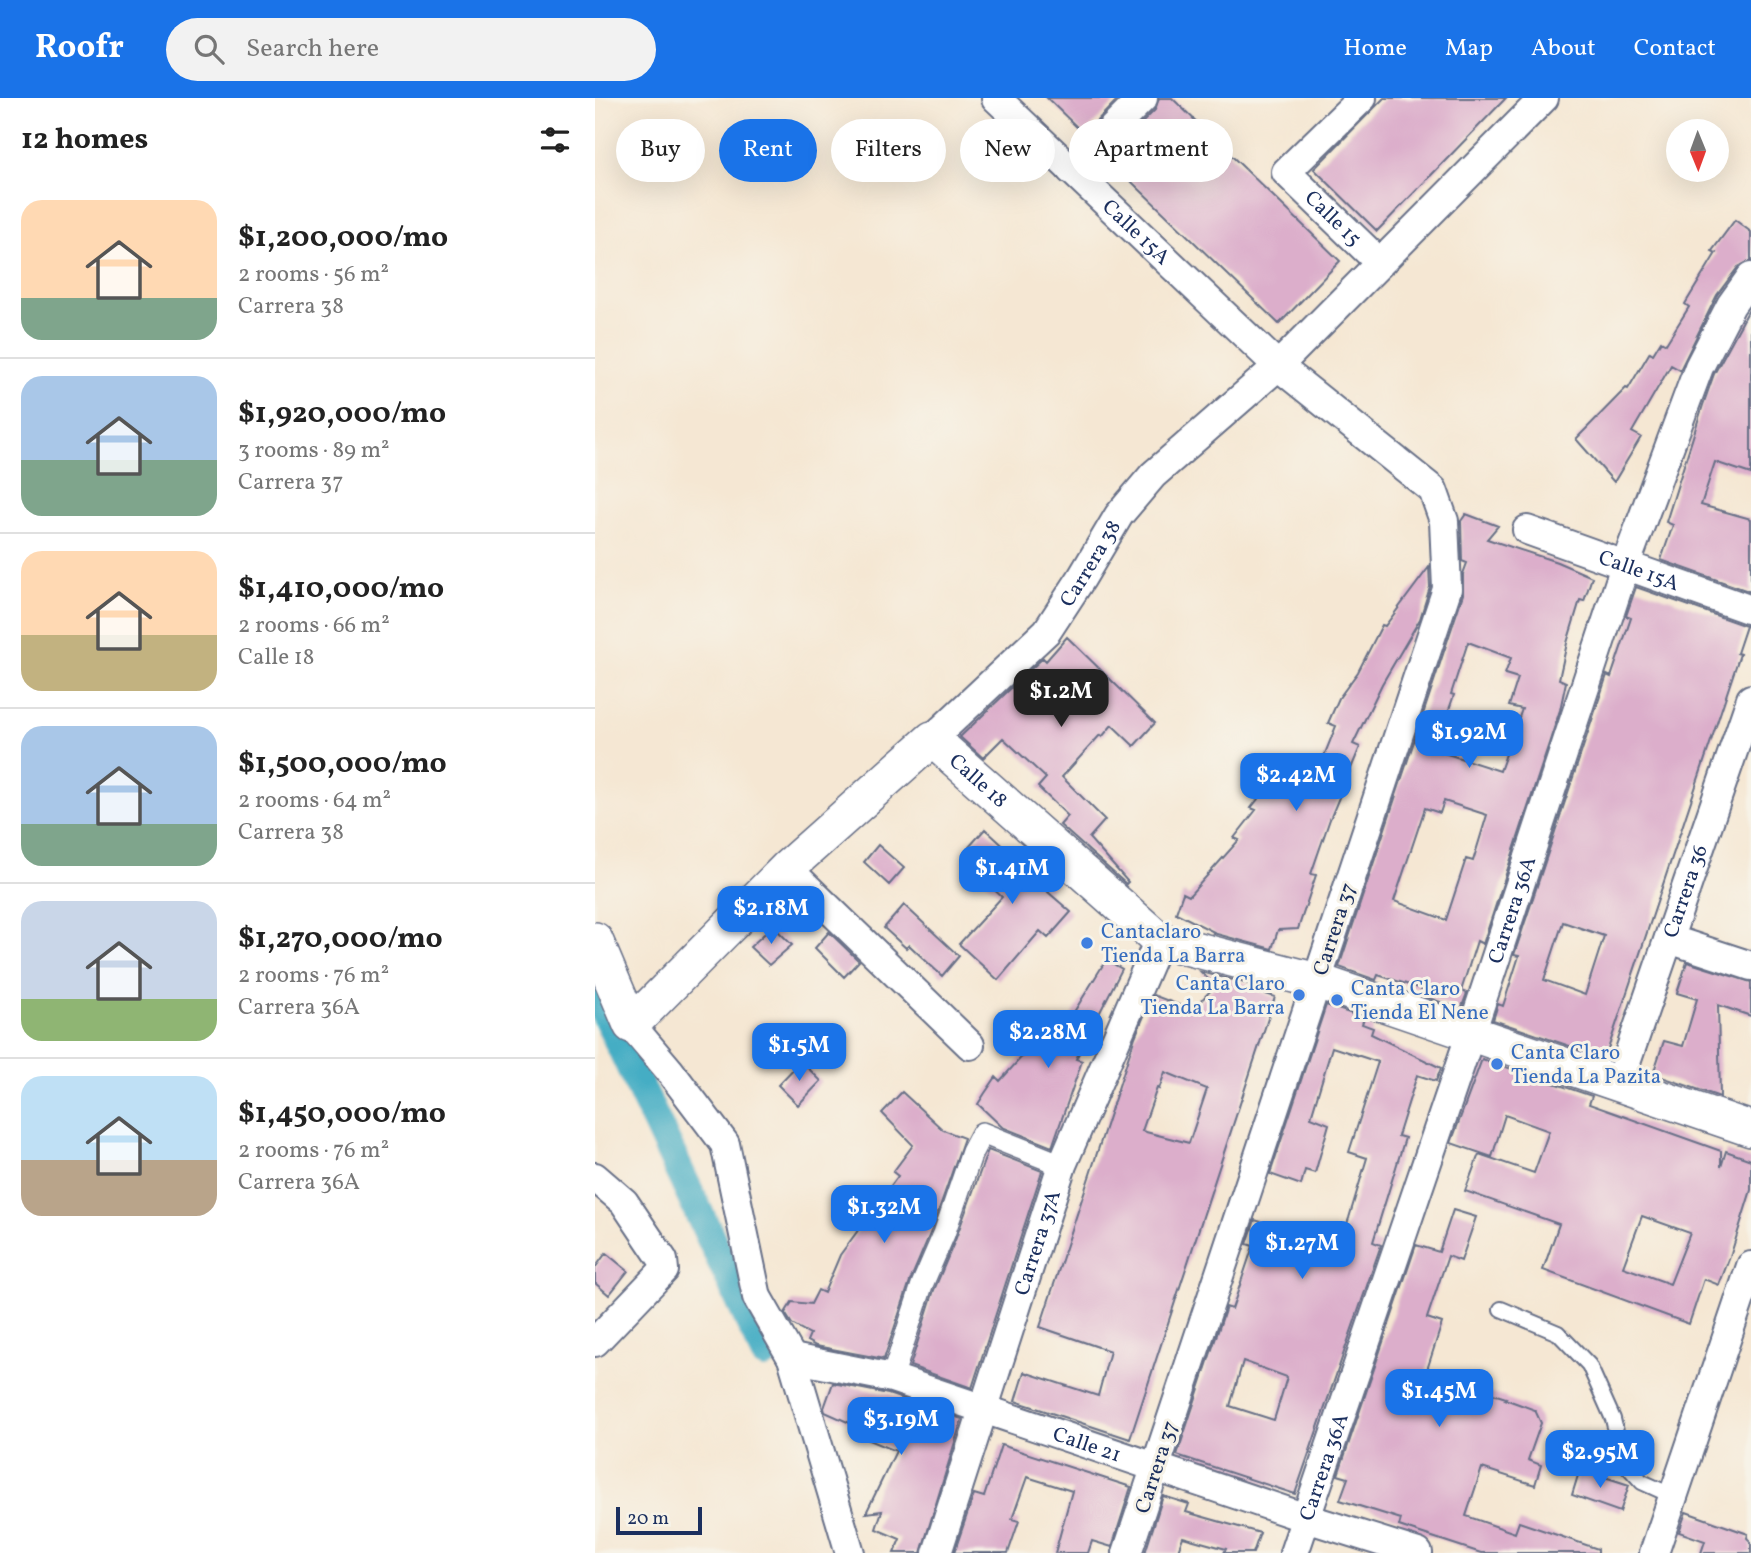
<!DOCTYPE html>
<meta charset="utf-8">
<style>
:root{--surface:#fff;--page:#f2f2f2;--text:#222;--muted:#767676;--line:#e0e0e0;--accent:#1a73e8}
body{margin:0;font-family:Vollkorn,serif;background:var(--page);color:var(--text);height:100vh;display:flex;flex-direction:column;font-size:26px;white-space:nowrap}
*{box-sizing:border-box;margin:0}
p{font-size:23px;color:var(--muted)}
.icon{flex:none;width:38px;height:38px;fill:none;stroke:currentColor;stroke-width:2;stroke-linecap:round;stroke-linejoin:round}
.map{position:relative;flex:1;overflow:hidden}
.details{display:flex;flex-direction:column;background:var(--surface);width:595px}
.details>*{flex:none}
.banner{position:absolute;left:21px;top:21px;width:665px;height:63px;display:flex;gap:14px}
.needle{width:46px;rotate:179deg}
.tools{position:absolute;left:1071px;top:21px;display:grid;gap:14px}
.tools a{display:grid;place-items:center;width:63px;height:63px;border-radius:50%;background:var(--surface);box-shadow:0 7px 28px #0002;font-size:35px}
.scale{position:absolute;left:21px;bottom:18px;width:86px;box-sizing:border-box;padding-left:7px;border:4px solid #1b2f5e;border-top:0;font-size:19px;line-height:24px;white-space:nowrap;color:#1b2f5e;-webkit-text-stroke:5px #f7f3e8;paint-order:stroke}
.price{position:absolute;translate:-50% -60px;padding:0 16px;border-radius:14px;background:var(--accent);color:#fff;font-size:23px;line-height:46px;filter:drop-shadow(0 2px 4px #0008)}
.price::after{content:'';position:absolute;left:50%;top:42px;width:21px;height:16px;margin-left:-10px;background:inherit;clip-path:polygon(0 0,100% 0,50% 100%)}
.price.current{background:#222;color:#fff}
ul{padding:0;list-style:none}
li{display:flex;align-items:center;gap:21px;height:175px;padding:0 21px}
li+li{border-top:2px solid var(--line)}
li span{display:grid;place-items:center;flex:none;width:196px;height:140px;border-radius:21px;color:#555}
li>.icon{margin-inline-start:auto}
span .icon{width:84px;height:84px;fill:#fffc;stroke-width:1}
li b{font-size:30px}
h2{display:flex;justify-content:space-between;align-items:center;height:84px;padding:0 21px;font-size:30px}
.tag{padding:0 24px;border-radius:32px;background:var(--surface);box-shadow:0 7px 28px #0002;font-size:24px;line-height:63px}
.tag.current{background:var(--accent);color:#fff}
header{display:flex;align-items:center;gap:42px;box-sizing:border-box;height:98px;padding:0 35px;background:var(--accent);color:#fff}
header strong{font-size:33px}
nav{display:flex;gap:38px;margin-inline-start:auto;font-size:24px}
.search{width:490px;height:63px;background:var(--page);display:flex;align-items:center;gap:18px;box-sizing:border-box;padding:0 24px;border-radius:38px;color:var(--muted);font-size:26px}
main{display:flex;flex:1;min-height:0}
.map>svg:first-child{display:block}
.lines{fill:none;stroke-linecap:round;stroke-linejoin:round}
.canal{stroke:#44adc4;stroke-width:30}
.building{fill:#dcaecb;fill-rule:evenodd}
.service-casing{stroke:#676f87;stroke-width:18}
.pedestrian-casing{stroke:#676f87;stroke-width:24}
.minor-casing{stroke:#676f87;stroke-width:32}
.tertiary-casing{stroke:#676f87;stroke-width:38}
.service{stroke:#fff;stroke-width:14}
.pedestrian{stroke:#fff;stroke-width:21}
.minor{stroke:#fff;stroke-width:28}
.tertiary{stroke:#fff;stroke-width:35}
.shop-dot{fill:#3f7fe0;stroke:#f7f3e8;stroke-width:2.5}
.labels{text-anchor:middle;stroke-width:6;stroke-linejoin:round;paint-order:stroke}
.street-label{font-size:21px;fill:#1b2f5e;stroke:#f7f3e8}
.shop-label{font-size:21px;fill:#366cbe;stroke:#f7f3e8;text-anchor:start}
</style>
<header>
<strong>Roofr</strong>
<div class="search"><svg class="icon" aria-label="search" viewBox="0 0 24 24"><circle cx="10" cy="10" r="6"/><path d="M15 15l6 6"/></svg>Search here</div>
<nav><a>Home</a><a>Map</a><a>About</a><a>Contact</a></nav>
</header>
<main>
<section class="details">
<h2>12 homes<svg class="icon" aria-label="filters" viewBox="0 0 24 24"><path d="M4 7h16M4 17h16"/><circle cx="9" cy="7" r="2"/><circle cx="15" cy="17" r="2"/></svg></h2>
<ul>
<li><span style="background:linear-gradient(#ffd9b3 70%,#7fa58c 0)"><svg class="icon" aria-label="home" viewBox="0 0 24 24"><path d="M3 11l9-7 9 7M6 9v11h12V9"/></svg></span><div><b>$1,200,000/mo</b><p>2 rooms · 56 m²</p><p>Carrera 38</p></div></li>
<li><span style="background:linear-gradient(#a9c7e8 60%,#7fa58c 0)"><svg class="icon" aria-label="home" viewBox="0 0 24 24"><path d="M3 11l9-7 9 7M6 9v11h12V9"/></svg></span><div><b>$1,920,000/mo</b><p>3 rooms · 89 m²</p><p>Carrera 37</p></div></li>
<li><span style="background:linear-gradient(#ffd9b3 60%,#c2b280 0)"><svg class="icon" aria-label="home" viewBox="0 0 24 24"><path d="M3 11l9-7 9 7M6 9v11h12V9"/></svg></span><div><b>$1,410,000/mo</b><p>2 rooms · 66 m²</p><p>Calle 18</p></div></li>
<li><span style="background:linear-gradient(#a9c7e8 70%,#7fa58c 0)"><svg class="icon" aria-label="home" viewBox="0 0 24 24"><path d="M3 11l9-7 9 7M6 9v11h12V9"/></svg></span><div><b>$1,500,000/mo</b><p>2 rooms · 64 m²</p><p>Carrera 38</p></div></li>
<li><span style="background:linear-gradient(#c9d6e8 70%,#8fb573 0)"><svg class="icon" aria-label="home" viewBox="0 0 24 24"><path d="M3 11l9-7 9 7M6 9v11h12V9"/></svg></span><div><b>$1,270,000/mo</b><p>2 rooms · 76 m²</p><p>Carrera 36A</p></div></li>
<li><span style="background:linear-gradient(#bfe0f5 60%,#b9a48a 0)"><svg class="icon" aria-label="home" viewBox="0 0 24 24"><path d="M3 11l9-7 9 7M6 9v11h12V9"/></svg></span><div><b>$1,450,000/mo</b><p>2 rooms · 76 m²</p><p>Carrera 36A</p></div></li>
</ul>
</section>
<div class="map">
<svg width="1156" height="1455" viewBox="0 0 1156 1455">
<rect width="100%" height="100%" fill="#f7f3e8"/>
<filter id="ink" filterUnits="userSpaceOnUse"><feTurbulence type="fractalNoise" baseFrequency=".0143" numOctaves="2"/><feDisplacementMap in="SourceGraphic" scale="14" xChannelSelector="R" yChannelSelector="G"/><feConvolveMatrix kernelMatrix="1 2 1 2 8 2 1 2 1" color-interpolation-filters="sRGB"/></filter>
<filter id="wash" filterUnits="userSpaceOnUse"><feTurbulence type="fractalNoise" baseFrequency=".00686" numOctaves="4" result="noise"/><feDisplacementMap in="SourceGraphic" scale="28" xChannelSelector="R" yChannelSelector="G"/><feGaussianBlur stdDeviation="1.57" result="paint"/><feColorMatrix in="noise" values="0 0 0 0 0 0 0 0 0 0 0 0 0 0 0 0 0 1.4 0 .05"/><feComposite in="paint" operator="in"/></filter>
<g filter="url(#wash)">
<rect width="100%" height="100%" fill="#f5e7d3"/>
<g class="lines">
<path class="canal" d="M 0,893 L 170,1256"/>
</g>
<g id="blocks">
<path class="building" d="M 452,0 L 524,0 L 489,36 Z
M 564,0 L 577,0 L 745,163 L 684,226 L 514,62 L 513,59 L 560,12 Z
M 789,0 L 911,0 L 782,133 L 719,71 Z
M 1140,122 L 1156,134 L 1156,163 L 1143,169 L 1122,197 L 1085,272 L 1076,267 L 1037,334 L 1046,339 L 1019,384 L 981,341 L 1031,290 L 1033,291 L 1055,254 L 1058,256 L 1066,243 L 1071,246 L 1094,209 L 1090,206 L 1121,155 L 1117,153 Z
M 1156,208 L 1156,376 L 1120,364 L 1106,407 L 1156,421 L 1156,494 L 1066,462 L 1078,427 L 1071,424 L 1108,307 L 1119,276 Z
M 871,416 L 903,428 L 892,441 L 962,464 L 997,479 L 989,503 L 985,502 L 972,545 L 964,581 L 971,584 L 965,612 L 888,846 L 882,843 L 866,893 L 872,895 L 866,911 L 825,897 L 827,891 L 783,877 L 781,882 L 744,869 L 868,496 L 868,476 L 872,465 L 867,463 L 866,423 ZM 873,544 L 916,560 L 910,576 L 923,580 L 914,608 L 927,611 L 905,673 L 846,654 L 856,624 L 850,623 L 859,597 L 856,596 ZM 849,703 L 892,717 L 878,763 L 871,761 L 851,822 L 799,803 L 830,710 L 845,715 Z
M 834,469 L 835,489 L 825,521 L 787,586 L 758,646 L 765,649 L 735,721 L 716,776 L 721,777 L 703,831 L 683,832 L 677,851 L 618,835 L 619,834 L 581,815 L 588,795 L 594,798 L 644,742 L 639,740 L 661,712 L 656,710 L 688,669 L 719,683 L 741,628 L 733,625 L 744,600 L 763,574 L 787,527 L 790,528 Z
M 1041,489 L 1151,528 L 1142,555 L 1145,556 L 1010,960 L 898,922 L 903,906 L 908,908 L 924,858 L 919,857 L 1012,577 L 1016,579 L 1036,520 L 1031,518 ZM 968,824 L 1009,838 L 990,897 L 949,882 Z
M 472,539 L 560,625 L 539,648 L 517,627 L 507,639 L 505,637 L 467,679 L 510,722 L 494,740 L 533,784 L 531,786 L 465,727 L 473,718 L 443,689 L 451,680 L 408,640 L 388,660 L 365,639 L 437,570 L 448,560 L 451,563 Z
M 390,731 L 429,767 L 438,757 L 464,780 L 453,794 L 476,814 L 453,840 L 445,833 L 403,882 L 364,846 L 407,799 L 381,775 L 390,764 L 374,749 Z
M 283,747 L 309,770 L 294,787 L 269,764 Z
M 309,807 L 364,858 L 347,878 L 314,847 L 311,850 L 289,830 Z
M 178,828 L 197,847 L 174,867 L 155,849 Z
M 234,834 L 264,863 L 249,879 L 220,850 Z
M 511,862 L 527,871 L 481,961 L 487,963 L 457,1049 L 407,1029 L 383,1006 L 390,995 L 401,979 L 405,983 L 441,943 L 437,934 L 450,920 L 466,935 Z
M 1092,864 L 1156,884 L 1156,918 L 1123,907 L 1125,999 L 1058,976 L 1069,943 L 1088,948 L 1102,901 L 1082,895 Z
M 606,874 L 666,889 L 665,894 L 680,899 L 535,1341 L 420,1303 L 429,1274 L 503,1298 L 515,1253 L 445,1229 L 540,939 L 558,897 L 597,912 L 620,888 ZM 570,974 L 612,991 L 594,1045 L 547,1033 L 562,990 L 564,991 Z
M 731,907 L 769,920 L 767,926 L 778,930 L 776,936 L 846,970 L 841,983 L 822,977 L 803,1038 L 810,1040 L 778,1144 L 786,1147 L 700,1396 L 582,1357 L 631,1209 L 637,1211 L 658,1148 L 652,1146 L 660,1122 L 744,1149 L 754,1120 L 772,1060 L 754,1054 L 783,964 L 737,949 L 716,1019 L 734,1026 L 720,1075 L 710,1072 L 706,1087 L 675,1076 ZM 648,1263 L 692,1279 L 679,1322 L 635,1308 Z
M 887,961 L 997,998 L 994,1006 L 1126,1053 L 1126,1069 L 1131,1053 L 1156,1062 L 1156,1092 L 1136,1156 L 1124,1187 L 1109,1181 L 1094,1226 L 948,1172 L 964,1126 L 870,1093 L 884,1056 L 939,1075 L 954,1033 L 910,1017 L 897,1059 L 856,1045 ZM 1047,1118 L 1095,1135 L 1075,1186 L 1028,1169 Z
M 206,963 L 226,983 L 203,1007 L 183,987 Z
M 307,994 L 348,1032 L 369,1040 L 337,1131 L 315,1183 L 289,1261 L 221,1248 L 212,1243 L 215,1236 L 197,1226 L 190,1215 L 197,1204 L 216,1206 L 223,1192 L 229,1195 L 245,1157 L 303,1078 L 298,1074 L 318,1047 L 287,1015 Z
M 393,1052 L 447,1073 L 377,1290 L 315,1268 L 339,1192 L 361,1140 Z
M 858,1112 L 881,1119 L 866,1163 L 853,1158 L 832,1220 L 847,1225 L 831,1275 L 911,1300 L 910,1301 L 940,1312 L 946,1325 L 933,1362 L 946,1367 L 940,1387 L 887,1370 L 871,1418 L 920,1435 L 924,1424 L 1003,1451 L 1003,1455 L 886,1455 L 804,1428 L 806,1421 L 745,1402 L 753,1380 L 743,1377 L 821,1147 L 844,1154 Z
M 11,1155 L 33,1173 L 14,1197 L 0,1185 L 0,1170 Z
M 238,1285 L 293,1296 L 367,1321 L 326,1455 L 299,1455 L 305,1441 L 281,1431 L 287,1413 L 271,1415 L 301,1353 L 262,1337 L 264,1329 L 230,1314 L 229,1310 Z
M 406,1347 L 536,1389 L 517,1449 L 497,1443 L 493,1455 L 460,1455 L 477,1393 L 432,1379 L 417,1421 L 424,1423 L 413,1455 L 359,1455 L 379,1396 L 389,1399 Z
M 985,1371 L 1034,1387 L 1025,1414 L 977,1397 Z
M 568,1398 L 594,1406 L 591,1414 L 665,1435 L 658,1455 L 629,1455 L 631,1451 L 588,1439 L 582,1455 L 550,1455 Z
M 1091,1414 L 1153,1436 L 1152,1440 L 1156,1444 L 1156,1455 L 1106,1455 L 1110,1443 L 1084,1434 Z"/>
</g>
</g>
<g filter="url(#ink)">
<use href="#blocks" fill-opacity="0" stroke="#676f87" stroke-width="2"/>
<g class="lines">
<g class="service-casing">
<path id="service" d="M 906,1211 L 963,1235 L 994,1267 L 1018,1321 L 1028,1363 L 1047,1384 L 1078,1398"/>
</g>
<g class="pedestrian-casing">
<path id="pedestrian" d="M 297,1280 L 327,1187 L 349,1136 L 377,1054 L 387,1035 L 467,1067"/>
</g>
<g class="minor-casing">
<g id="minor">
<path id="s1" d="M 401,0 L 683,268 L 838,392 L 849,423 L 852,491 L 532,1455"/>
<path id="s2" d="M 767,0 L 691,74 L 784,164"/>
<path d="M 476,72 L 548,0"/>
<path id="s3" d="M 932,432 L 1156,512"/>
<path id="s4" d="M 337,641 L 452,533 L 486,481 L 524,417 L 558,377 L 683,268 L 949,0"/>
<path d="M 192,770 L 375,947"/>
<path d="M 1074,841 L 1156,868"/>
<path d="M 36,927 L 74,972 L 130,1046 L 162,1199 L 197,1260 L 255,1455"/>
<path id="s5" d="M 1024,985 L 1156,601"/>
<path d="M 0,1079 L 29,1104 L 68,1162 L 69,1172 L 0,1244"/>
<path id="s6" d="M 197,1260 L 297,1280 L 711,1420 L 823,1455"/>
<path id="s7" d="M 342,1455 L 467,1067 L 564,842"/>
<path id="s8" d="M 699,1455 L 876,935 L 1030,468 L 1104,269 L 1136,207 L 1156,179"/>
<path d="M 1059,1455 L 1156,1168"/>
</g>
</g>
<g class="tertiary-casing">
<g id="tertiary">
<path id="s9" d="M 0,842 L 36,927 L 192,770 L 337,641 L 564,842 L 722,883 L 1156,1031"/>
</g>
</g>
<use href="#service" class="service"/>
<use href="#pedestrian" class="pedestrian"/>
<use href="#minor" class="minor"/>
<use href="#tertiary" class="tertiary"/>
</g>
</g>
<g class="shop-dot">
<circle cx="492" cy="845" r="7"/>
<circle cx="704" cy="897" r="7"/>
<circle cx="742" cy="902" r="7"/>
<circle cx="902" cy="966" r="7"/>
</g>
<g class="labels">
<g class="street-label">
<text dy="7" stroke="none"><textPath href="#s2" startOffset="172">Calle 15</textPath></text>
<text dy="7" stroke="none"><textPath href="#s1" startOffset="194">Calle 15A</textPath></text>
<text dy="7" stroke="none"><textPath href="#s4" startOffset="238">Carrera 38</textPath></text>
<text dy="7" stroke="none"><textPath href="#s3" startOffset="119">Calle 15A</textPath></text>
<text dy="7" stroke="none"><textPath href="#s9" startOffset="570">Calle 18</textPath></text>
<text dy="7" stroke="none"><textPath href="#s5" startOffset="203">Carrera 36</textPath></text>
<text dy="7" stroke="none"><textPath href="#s8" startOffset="679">Carrera 36A</textPath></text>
<text transform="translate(739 831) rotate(-72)" y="7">Carrera 37</text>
<text dy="7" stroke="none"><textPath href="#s7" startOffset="326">Carrera 37A</textPath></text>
<text dy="7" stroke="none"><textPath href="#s6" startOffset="308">Calle 21</textPath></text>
<text transform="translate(561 1369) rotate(-72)" y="7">Carrera 37</text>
<text dy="7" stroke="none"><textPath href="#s8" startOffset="91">Carrera 36A</textPath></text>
</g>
<g class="shop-label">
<text x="506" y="840">Cantaclaro<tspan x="506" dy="24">Tienda La Barra</tspan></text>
<text x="690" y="892" text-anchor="end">Canta Claro<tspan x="690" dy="24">Tienda La Barra</tspan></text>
<text x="756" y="897">Canta Claro<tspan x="756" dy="24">Tienda El Nene</tspan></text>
<text x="916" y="961">Canta Claro<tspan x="916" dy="24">Tienda La Pazita</tspan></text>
</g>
</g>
</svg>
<div class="tools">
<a><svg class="needle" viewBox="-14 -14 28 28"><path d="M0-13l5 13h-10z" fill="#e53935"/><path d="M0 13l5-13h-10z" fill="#767676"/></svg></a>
</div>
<div class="scale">20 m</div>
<b class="price current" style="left:466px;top:631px">$1.2M</b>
<b class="price" style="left:874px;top:672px">$1.92M</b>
<b class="price" style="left:701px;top:715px">$2.42M</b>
<b class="price" style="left:417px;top:808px">$1.41M</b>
<b class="price" style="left:176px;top:848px">$2.18M</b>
<b class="price" style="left:453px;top:972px">$2.28M</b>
<b class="price" style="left:204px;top:985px">$1.5M</b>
<b class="price" style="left:289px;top:1147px">$1.32M</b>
<b class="price" style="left:707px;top:1183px">$1.27M</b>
<b class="price" style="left:844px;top:1331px">$1.45M</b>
<b class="price" style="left:306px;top:1359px">$3.19M</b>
<b class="price" style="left:1005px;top:1392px">$2.95M</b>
<div class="banner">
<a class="tag">Buy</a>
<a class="tag current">Rent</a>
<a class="tag">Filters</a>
<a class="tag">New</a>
<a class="tag">Apartment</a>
</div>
</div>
</main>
